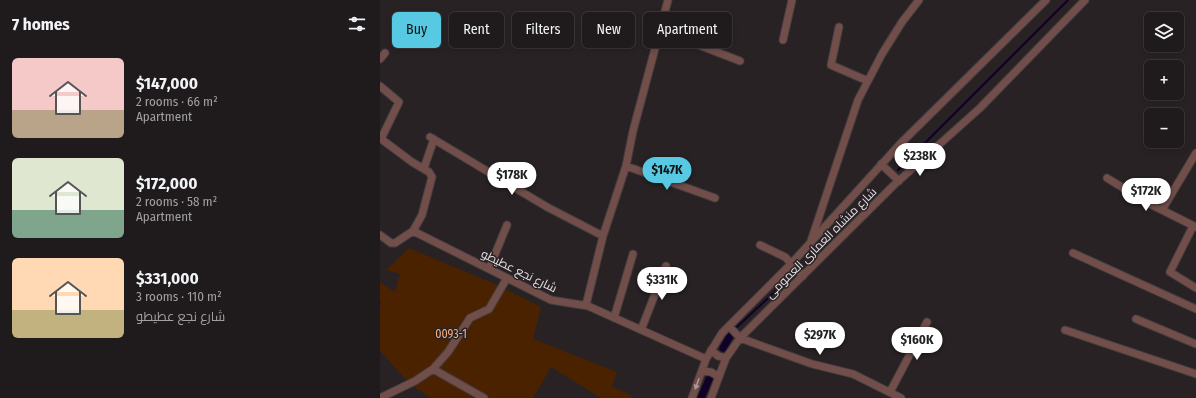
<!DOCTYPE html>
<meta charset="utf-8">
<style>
:root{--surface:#1f1a1b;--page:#2c2728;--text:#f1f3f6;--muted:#a1a1a3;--line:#3c383a;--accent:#57c9e2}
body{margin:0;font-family:"Fira Sans Condensed",Cairo,sans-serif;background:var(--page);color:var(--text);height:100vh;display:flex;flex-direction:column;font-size:15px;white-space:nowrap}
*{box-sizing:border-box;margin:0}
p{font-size:13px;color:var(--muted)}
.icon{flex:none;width:22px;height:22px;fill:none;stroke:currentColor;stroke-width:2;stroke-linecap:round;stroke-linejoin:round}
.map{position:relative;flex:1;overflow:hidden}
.side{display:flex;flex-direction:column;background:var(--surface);width:380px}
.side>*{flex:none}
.top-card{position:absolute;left:12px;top:12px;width:380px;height:36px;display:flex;gap:8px}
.fabs{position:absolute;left:764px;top:12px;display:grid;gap:8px}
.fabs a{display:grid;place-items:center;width:40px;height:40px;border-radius:6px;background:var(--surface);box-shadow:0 2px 6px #0003,0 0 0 1px var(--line);font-size:20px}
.price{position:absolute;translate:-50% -34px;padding:0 9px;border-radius:14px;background:#fff;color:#222;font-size:13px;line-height:26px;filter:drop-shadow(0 1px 2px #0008)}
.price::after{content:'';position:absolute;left:50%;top:24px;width:12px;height:9px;margin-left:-6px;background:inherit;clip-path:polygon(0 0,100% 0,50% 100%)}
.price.active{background:var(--accent);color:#111}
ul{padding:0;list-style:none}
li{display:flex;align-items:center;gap:12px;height:100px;padding:0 12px}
li span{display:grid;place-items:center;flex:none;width:112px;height:80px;border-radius:6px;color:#555}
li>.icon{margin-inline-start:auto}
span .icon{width:48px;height:48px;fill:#fffc;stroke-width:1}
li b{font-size:17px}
h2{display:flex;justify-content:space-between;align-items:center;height:48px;padding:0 12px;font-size:17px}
.tag{padding:0 14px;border-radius:6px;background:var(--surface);box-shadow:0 2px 6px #0003,0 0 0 1px var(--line);font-size:14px;line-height:36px}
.tag.active{background:var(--accent);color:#111}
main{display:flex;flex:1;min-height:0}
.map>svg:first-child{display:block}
.green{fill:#4a2200}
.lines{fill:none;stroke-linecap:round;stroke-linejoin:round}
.stream{stroke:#110027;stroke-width:2}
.canal{stroke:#110027;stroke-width:7}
.minor-casing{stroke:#433d3f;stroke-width:9}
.minor{stroke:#714e4a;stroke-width:7}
.oneway{fill:#ac9896}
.labels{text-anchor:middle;stroke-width:3;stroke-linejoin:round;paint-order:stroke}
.street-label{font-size:12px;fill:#e6e1e3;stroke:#292224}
.park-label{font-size:12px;fill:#f9af7c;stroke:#292224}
</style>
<main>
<section class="side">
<h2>7 homes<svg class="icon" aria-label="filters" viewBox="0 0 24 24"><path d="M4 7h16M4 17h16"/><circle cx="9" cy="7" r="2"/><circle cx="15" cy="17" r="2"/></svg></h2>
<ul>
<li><span style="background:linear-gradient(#f6c9c9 65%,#b9a48a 0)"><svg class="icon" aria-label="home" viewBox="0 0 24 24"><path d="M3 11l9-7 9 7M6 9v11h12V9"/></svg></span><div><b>$147,000</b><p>2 rooms · 66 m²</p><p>Apartment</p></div></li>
<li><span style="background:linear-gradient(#dfe7d0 65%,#7fa58c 0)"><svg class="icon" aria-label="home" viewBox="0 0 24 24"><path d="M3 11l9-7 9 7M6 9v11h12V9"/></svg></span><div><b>$172,000</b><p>2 rooms · 58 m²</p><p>Apartment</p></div></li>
<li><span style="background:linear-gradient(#ffd9b3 65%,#c2b280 0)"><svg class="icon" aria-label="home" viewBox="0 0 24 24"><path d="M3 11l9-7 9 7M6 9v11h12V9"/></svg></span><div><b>$331,000</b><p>3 rooms · 110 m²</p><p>شارع نجع عطيطو</p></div></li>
</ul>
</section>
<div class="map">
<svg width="816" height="398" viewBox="0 0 816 398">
<rect width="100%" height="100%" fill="#292224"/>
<path class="green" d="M 29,248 L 117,285 L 161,307 L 153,339 L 237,372 L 232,386 L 252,396 L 251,398 L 221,398 L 171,367 L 153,398 L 51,398 L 30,384 L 0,351 L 0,307 L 2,303 L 0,301 L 0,282 L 15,292 L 20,274 L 6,270 Z"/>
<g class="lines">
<path class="stream" d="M 518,170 L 688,0
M 357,327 L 416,272"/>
<path class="canal" d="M 343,348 L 352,333
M 321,398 L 330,377"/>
<g class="minor-casing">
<path id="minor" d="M 459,27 L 451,65 L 488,81
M 280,30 L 360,61
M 403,40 L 412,0
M 0,59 L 5,53
M 0,86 L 19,102 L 1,139
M 50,137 L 167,207 L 223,236
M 0,138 L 32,162 L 49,172 L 52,177 L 42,215 L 33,231 L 15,243 L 11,243 L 0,235
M 501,164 L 519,181
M 246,166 L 335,198
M 44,168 L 54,139
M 727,178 L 766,202 L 816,227
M 782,210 L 816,153
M 813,226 L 790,272 L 816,288
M 33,231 L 171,300 L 208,306 L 326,359
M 431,241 L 478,100 L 502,54 L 522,22 L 539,0
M 380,245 L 405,257 L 423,276
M 693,253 L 816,309
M 109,269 L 127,225
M 206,305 L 223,236 L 246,166 L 253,131 L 288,0
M 234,318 L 253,254
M 756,319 L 816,344
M 349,326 L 360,338 L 432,364 L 473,374 L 521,398
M 261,330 L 286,266
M 685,330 L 816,374
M 331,350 L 338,356 L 346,358
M 53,369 L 104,398
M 322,371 L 331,372 L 339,377
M 510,392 L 547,322
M 0,398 L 35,381 L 53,369 L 68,352 L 90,318 L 109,309 L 127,278
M 312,398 L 326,359 L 342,333 L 411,264 L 520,144 L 666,0
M 331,398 L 346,358 L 360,338 L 514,185 L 600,108 L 705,0"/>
</g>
<use href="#minor" class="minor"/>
</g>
<defs><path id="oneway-solid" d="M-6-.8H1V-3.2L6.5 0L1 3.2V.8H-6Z"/></defs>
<use class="oneway" href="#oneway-solid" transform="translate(317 384) rotate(110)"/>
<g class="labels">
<g class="street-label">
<text transform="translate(441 243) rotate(-45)" y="4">شارع منشاه العمارى العمومى</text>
<text transform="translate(139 271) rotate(26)" y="4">شارع نجع عطيطو</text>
</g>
<g class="park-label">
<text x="71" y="338">0093-1</text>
</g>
</g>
</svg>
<div class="fabs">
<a><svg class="icon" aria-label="layers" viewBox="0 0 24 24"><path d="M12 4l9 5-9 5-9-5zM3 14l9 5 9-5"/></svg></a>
<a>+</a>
<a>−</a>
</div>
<b class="price" style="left:540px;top:177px">$238K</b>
<b class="price active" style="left:287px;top:191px">$147K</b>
<b class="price" style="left:132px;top:196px">$178K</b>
<b class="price" style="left:766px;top:212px">$172K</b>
<b class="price" style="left:282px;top:301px">$331K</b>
<b class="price" style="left:440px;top:356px">$297K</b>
<b class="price" style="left:537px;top:361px">$160K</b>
<div class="top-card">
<a class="tag active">Buy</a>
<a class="tag">Rent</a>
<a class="tag">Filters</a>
<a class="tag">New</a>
<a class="tag">Apartment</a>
</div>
</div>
</main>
